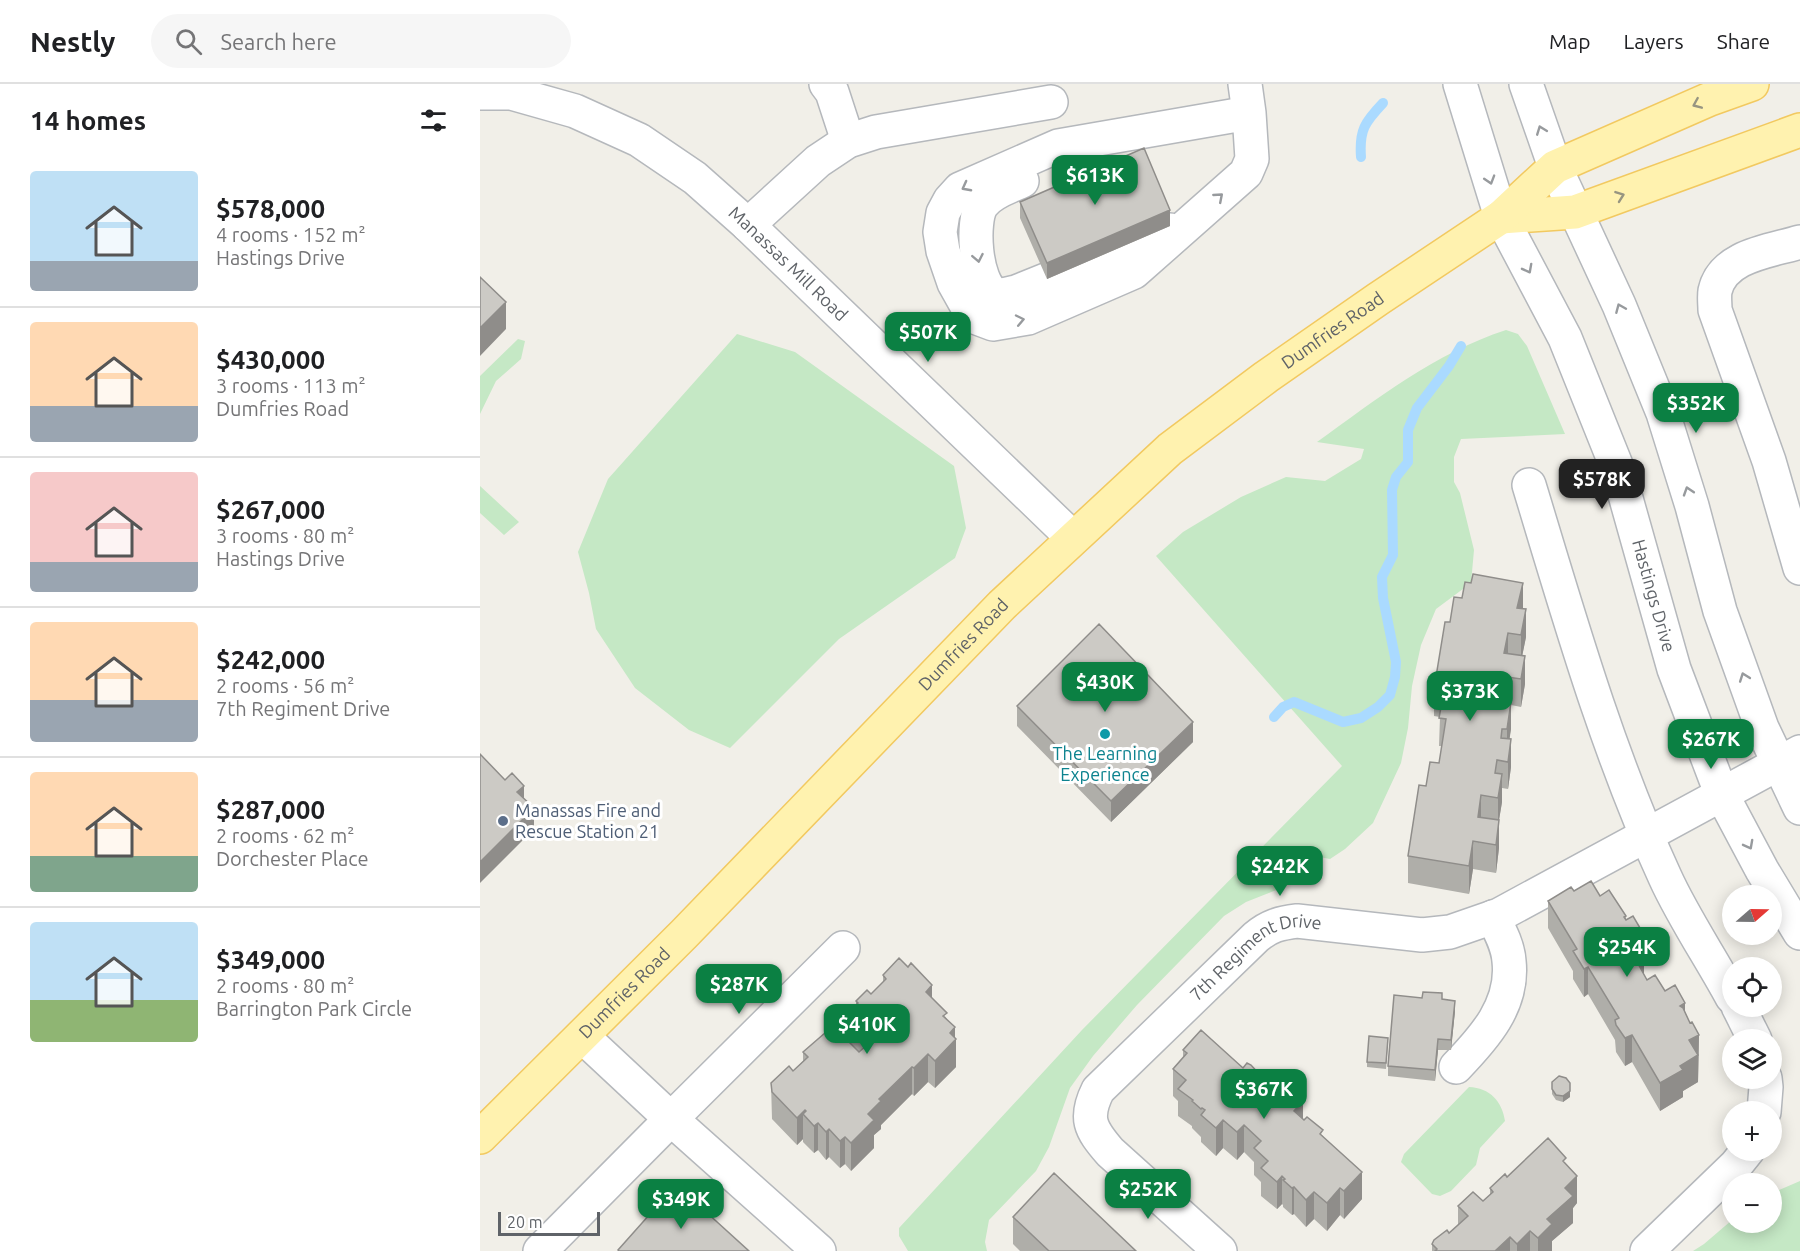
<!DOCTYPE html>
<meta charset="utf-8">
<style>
:root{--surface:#fff;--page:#f6f6f6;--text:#202124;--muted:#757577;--line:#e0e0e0;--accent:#0b8043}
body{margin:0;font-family:Ubuntu,sans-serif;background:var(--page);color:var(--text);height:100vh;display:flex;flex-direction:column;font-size:22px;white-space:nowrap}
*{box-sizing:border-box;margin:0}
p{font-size:20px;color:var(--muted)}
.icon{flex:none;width:33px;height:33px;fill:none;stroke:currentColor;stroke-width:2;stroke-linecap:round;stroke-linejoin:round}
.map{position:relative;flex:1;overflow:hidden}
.drawer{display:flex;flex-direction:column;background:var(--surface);width:480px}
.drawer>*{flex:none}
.needle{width:39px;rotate:70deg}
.controls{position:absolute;left:1242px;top:801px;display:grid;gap:12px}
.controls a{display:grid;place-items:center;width:60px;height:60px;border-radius:50%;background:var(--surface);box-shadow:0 3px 15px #0003;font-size:30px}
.scale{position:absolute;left:18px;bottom:15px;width:102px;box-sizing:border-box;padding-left:6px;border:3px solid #5f6368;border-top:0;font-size:16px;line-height:21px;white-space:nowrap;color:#5f6368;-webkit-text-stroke:4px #fff;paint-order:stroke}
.price{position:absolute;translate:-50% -51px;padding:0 14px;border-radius:12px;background:var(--accent);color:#fff;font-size:20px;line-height:39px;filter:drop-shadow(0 2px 3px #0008)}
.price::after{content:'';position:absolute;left:50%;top:36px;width:18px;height:14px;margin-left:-9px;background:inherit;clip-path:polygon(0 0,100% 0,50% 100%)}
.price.current{background:#222;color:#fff}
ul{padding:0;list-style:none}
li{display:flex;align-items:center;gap:18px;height:150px;padding:0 30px}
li+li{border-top:2px solid var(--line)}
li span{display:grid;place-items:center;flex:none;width:168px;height:120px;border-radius:6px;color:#555}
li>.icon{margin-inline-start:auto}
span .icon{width:72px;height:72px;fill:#fffc;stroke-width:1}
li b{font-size:26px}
h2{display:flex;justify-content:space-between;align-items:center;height:72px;padding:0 30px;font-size:26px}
header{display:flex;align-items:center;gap:36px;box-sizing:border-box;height:84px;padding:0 30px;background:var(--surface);border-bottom:2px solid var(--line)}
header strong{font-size:28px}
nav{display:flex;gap:33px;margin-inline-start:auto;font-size:21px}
.search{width:420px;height:54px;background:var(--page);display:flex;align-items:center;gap:15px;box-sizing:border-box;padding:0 21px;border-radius:33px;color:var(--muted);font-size:22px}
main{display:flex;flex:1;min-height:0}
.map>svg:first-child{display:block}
.green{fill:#c5e8c5}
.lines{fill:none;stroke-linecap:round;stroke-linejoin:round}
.stream{stroke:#aadaff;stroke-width:10}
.minor-casing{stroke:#b5b8bc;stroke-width:36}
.major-casing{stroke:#f2c960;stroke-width:36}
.minor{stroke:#fff;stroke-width:33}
.major{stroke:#fff2af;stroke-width:33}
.wall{fill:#afaea9}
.shaded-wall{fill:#8f8d8a}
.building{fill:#cccac5;stroke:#8f8d8a;stroke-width:1.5}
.oneway{stroke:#979581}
.oneway2{stroke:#979a9d}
.culture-dot{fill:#0f9aa8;stroke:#fff;stroke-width:2}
.service-dot{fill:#5c6f8a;stroke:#fff;stroke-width:2}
.labels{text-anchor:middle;stroke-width:6;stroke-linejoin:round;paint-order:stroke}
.street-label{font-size:18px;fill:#5f6368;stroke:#fff}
.culture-label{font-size:18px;fill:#0d838f;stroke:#fff}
.service-label{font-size:18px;fill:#4e5e75;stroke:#fff;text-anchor:start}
</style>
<header>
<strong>Nestly</strong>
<div class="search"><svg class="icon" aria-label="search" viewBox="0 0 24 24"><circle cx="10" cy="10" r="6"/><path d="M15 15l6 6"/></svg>Search here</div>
<nav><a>Map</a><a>Layers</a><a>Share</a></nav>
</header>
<main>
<section class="drawer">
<h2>14 homes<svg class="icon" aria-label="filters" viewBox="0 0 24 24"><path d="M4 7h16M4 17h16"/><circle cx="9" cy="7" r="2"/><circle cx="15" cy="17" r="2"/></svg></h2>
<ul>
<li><span style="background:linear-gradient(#bfe0f5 75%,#9aa5b1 0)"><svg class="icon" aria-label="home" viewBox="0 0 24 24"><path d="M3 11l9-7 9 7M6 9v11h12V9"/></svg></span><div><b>$578,000</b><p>4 rooms · 152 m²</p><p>Hastings Drive</p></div></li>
<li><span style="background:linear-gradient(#ffd9b3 70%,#9aa5b1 0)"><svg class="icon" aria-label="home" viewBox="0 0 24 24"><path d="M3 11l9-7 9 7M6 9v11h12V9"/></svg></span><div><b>$430,000</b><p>3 rooms · 113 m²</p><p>Dumfries Road</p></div></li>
<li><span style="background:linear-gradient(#f6c9c9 75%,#9aa5b1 0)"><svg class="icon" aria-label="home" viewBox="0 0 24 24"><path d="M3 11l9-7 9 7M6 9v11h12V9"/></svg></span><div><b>$267,000</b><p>3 rooms · 80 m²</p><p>Hastings Drive</p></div></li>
<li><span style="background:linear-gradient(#ffd9b3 65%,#9aa5b1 0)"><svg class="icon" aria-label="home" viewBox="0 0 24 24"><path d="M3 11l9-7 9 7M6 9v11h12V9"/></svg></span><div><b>$242,000</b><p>2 rooms · 56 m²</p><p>7th Regiment Drive</p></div></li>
<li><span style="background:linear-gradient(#ffd9b3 70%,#7fa58c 0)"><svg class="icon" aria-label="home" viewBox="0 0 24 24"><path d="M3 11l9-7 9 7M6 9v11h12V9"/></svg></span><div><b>$287,000</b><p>2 rooms · 62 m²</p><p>Dorchester Place</p></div></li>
<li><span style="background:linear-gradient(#bfe0f5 65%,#8fb573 0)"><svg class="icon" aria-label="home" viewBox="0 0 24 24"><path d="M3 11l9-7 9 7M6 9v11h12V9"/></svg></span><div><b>$349,000</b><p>2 rooms · 80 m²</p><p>Barrington Park Circle</p></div></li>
</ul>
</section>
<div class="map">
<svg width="1320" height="1167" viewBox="0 0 1320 1167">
<rect width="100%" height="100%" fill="#f1efe8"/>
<path class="green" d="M 1026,246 L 1038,250 L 1047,262 L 1085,350 L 981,355 L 974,373 L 974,398 L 980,409 L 994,466 L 991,499 L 956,525 L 941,561 L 932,602 L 928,644 L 921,679 L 893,739 L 865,765 L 850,775 L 822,770 L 810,778 L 804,803 L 766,818 L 744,832 L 657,921 L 613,972 L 590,1004 L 569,1063 L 556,1087 L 509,1136 L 505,1158 L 507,1167 L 428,1167 L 419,1152 L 419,1144 L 602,946 L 862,682 L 676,472 L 703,448 L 761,413 L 806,393 L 845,397 L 881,375 L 884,365 L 837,358 C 897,315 955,269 1026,246 Z
M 257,250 L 315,268 L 474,382 L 486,444 L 475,474 L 359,555 L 250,664 L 209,646 L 155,604 L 116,545 L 109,509 L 98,468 L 128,395 Z
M 38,255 L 45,257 L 41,275 L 16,297 L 0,330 L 0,292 Z
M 0,402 L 39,438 L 24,451 L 0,429 Z
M 989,1003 C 1010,1004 1022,1017 1025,1037 L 1000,1064 L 996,1081 L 971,1107 L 960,1112 L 952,1110 L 921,1078 L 924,1070 Z
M 1320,1097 L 1320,1167 L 1213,1167 L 1224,1160 L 1252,1136 L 1252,1138 L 1292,1138 L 1292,1109 Z"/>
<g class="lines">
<path class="stream" d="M 881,73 C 879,46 885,38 903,19
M 794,633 L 803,623 L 814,618 L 863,638 L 881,634 L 898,623 L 910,611 L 915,593 L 916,578 L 903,514 L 902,493 L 913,471 L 912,406 L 916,393 L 928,378 L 928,346 L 937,324 L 969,282 L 981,262"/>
<g class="minor-casing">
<g id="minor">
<path d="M 346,0 L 352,8 L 368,57"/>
<path d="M 765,0 L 769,29 L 578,62 L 480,105 L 470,116 L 463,129 L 460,148 L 463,167 L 474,199 L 488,224 L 497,234 L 513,240 L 548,234 L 654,188 L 766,89 L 772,75 L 769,29"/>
<path id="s1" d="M 980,0 L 1021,133 L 1085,254 L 1138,386 L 1194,585 L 1241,709 L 1282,786 L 1320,849"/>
<path d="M 1046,0 L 1075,83 L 1139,221 L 1183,329 L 1212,422 L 1240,527 L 1282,644 L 1320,724"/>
<path id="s2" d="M 0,9 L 31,9 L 95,27 L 159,56 L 215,94 L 268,141 L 593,454"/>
<path d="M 542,97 C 529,103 511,108 502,121 C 491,137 495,198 514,209 C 521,213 529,209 536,208 L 690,146"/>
<path d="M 268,141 L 338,77 L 368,57 L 396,48 L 571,18"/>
<path d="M 1320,158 C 1291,167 1243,171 1235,207 C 1234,213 1235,220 1235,226 L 1289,377 L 1320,484"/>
<path d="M 1049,401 C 1089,533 1127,667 1185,793 C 1203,833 1231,874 1252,913"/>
<path d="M 1258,922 L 1275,956"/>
<path d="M 102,952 L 191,1035 L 363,864"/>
<path d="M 976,983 C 1004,954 1034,921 1029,877 C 1028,862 1020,847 1013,833"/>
<path d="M 1284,1028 L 1286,1003 L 1285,994"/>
<path d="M 60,1167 L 191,1035 L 339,1167"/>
<path id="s3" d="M 740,1167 L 630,1068 C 610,1045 604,1034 618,1006 L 776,853 C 789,842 800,839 817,837 L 942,851 L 970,848 L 1019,831 L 1320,668"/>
<path d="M 1167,1167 L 1256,1081 L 1268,1066"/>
</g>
</g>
<g class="major-casing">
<g id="major">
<path d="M 1021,133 L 1095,128 L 1320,46"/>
<path id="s4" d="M 0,1053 L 204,850 L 522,521 L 690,365 L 786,293 L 898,215 L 1021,133 L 1075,83 L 1230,15 L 1272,0"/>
</g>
</g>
<use href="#minor" class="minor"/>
<use href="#major" class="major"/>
</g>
<path class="wall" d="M 540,118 L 690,142 L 567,195 L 540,134 Z
M 1043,525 L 1046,553 L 1042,572 L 1045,600 L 1041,623 L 1031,621 L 1031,645 L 1029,655 L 1031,683 L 1028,705 L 1022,704 L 1022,718 L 1019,736 L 1019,764 L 1016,789 L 993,785 L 989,810 L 928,799 L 928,772 L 946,702 L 959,679 L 962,662 L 959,662 L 960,633 L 954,632 L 954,605 L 970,538 Z
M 537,622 L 713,658 L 631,738 L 537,642 Z
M 1094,807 L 1120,812 L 1146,832 L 1146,836 L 1163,870 L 1164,891 L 1167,896 L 1185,907 L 1205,928 L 1210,939 L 1219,951 L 1218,998 L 1203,1007 L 1203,1013 L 1180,1027 L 1152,978 L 1145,982 L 1136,968 L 1135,956 L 1108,910 L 1104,913 L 1093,895 L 1093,887 L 1068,844 L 1068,817 Z
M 403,891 L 452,914 L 467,935 L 475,954 L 476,983 L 455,1004 L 448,998 L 434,1012 L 432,1010 L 401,1041 L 401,1045 L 394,1051 L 394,1064 L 371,1087 L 365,1080 L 360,1084 L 349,1073 L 346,1076 L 338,1066 L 334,1069 L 323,1058 L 323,1055 L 317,1061 L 292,1035 L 291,999 L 313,987 L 323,977 L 323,968 L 361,950 L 361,935 L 376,921 L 376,917 L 391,910 L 403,898 Z
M 962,915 L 975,927 L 971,966 L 958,966 L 955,997 L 908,992 L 908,982 Z
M 908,959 L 906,985 L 887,983 L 887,978 Z
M 703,966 L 763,984 L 782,999 L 843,1052 L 882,1115 L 864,1135 L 860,1131 L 847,1147 L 834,1135 L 826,1143 L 814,1130 L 812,1131 L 803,1123 L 803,1121 L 802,1120 L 797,1125 L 781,1112 L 781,1098 L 774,1091 L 774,1078 L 764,1068 L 757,1076 L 743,1064 L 736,1072 L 721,1058 L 721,1053 L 712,1044 L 712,1042 L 698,1032 L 698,1017 L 693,1012 L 693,985 L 703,974 Z
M 1072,998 L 1090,999 L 1090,1013 L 1083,1018 L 1076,1016 L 1072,1010 Z
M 1086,1081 L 1097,1119 L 1093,1124 L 1093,1139 L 1072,1157 L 1072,1167 L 952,1167 L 952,1160 L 969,1149 L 978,1141 L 978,1122 L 1003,1117 L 1010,1111 L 1010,1104 L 1027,1093 Z
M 533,1133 L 656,1167 L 540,1167 L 533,1160 Z"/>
<path class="shaded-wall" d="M 690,126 L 690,142 L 567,195 L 567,179 Z
M 26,218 L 26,245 L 0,272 L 0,244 Z
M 1043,499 L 1043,526 L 1037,551 L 1037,524 Z
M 1046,525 L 1046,553 L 1041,578 L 1041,551 Z
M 1028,549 L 1028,576 L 1024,569 Z
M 1045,572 L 1045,600 L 1041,623 L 1041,595 Z
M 1021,592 L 1021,620 L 1017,616 Z
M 1031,618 L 1031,645 L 1027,673 L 1027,645 Z
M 713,638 L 713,658 L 631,738 L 631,717 Z
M 1031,655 L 1031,683 L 1028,705 L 1028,678 Z
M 1022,690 L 1022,718 L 1018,742 L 1018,714 Z
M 44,702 L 44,722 L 37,708 Z
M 1001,711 L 1001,739 L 998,760 L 998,733 Z
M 54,724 L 54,745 L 0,799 L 0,778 Z
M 1019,736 L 1019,764 L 1016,789 L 1016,761 Z
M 993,757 L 993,785 L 989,810 L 989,782 Z
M 1163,849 L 1163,872 L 1164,871 L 1164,899 L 1156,882 L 1154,855 Z
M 1108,883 L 1108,910 L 1104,913 L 1104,885 Z
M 452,901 L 452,928 L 446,908 Z
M 975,917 L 975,927 L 971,966 L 971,956 Z
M 1205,919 L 1205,946 L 1200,922 Z
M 475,943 L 475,956 L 476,955 L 476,983 L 455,1004 L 455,977 L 470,949 Z
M 1152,951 L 1152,978 L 1145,982 L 1145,954 Z
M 1219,951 L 1218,998 L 1203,1007 L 1203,1013 L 1180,1027 L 1180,999 L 1200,982 L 1209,956 Z
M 958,955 L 958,966 L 955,997 L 955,986 Z
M 448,970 L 448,998 L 434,1012 L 434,984 Z
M 432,983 L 432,1010 L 401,1041 L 401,1045 L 394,1051 L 394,1064 L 371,1087 L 371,1059 L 388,1030 L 399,1015 Z
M 1090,1007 L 1090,1013 L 1083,1018 L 1083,1012 Z
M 823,1017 L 823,1044 L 814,1027 Z
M 325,1026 L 325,1032 L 323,1030 L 323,1055 L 317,1061 L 317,1034 Z
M 743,1036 L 743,1064 L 736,1072 L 736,1044 Z
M 338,1039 L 338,1066 L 334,1069 L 334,1042 Z
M 764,1041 L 764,1068 L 757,1076 L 757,1048 Z
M 349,1045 L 349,1073 L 346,1076 L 346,1048 Z
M 365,1053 L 365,1080 L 360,1084 L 360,1057 Z
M 882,1088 L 882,1115 L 864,1135 L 864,1107 Z
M 802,1092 L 802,1120 L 797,1125 L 797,1098 Z
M 1097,1092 L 1097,1119 L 1093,1124 L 1093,1139 L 1072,1157 L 1072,1167 L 1058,1167 L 1058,1154 L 1067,1135 L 1085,1104 Z
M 814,1103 L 814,1130 L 812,1131 L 812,1104 Z
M 860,1104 L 860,1131 L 847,1147 L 847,1119 Z
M 834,1108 L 834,1135 L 826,1143 L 826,1116 Z
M 1050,1147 L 1050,1167 L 1037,1167 L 1037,1160 Z
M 1030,1153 L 1030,1167 L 1015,1167 Z"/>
<path class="building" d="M 664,64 L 690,126 L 567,179 L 540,118 Z
M 0,193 L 26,218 L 0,244 Z
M 993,490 L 1043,499 L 1037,524 L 1046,525 L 1041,551 L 1028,549 L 1024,569 L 1045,572 L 1041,595 L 1021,592 L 1017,616 L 1031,618 L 1027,645 L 1022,645 L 1021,654 L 1031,655 L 1028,678 L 1017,676 L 1015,689 L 1022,690 L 1018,714 L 1001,711 L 998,733 L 1019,736 L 1016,761 L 993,757 L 989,782 L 928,772 L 939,701 L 946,702 L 950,678 L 959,679 L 966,635 L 959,634 L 964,607 L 954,605 L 965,538 L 970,538 L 974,513 L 982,514 L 985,498 L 991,499 Z
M 619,540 L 713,638 L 631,717 L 537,622 Z
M 0,670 L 25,696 L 32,689 L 44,702 L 37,708 L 54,724 L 0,778 Z
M 1111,797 L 1120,812 L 1129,806 L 1146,832 L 1144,833 L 1146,836 L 1153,832 L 1163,849 L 1154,855 L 1164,871 L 1156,876 L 1167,896 L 1175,891 L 1185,907 L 1195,901 L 1205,919 L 1200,922 L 1203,924 L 1210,939 L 1212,938 L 1219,951 L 1209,956 L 1218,971 L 1200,982 L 1203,986 L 1180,999 L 1152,951 L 1145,954 L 1136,941 L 1135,936 L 1139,934 L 1108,883 L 1104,885 L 1093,867 L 1097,865 L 1068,817 L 1091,803 L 1094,807 Z
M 419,874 L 428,883 L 431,879 L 452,901 L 446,908 L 467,929 L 463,932 L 475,943 L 470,949 L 476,955 L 455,977 L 448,970 L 434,984 L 432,983 L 399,1015 L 401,1017 L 388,1030 L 394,1036 L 371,1059 L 365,1053 L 360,1057 L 349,1045 L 346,1048 L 338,1039 L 334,1042 L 323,1030 L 326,1027 L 325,1026 L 317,1034 L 292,1008 L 291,999 L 309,982 L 313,987 L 328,973 L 323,968 L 353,942 L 379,968 L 387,961 L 361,935 L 378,919 L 376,917 L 387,906 L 391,910 L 406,895 L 403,891 Z
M 943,908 L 962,909 L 962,915 L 975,917 L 971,956 L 958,955 L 955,986 L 908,982 L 914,911 L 942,914 Z
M 721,946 L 763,984 L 767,979 L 771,981 L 782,993 L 779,996 L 798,1013 L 807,1002 L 823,1017 L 814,1027 L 824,1036 L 827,1033 L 843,1046 L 840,1050 L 882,1088 L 864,1107 L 860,1104 L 847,1119 L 834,1108 L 826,1116 L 814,1103 L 812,1104 L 803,1096 L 805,1095 L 802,1092 L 797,1098 L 781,1084 L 788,1077 L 774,1064 L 781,1057 L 764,1041 L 757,1048 L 743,1036 L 736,1044 L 721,1031 L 725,1026 L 722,1024 L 721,1025 L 712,1017 L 713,1016 L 698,1005 L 706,996 L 693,985 L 707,969 L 703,966 Z
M 889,952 L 908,954 L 906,979 L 887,978 Z
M 1079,992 L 1086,994 L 1090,999 L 1090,1007 L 1083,1012 L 1076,1011 L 1072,1005 L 1072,998 Z
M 1068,1054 L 1086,1074 L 1083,1077 L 1097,1092 L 1085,1104 L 1093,1112 L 1067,1135 L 1072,1140 L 1058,1154 L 1050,1147 L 1037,1160 L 1030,1153 L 1015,1167 L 955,1167 L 957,1165 L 952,1160 L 954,1156 L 967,1146 L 969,1149 L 988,1132 L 978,1122 L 993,1108 L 1003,1117 L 1013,1108 L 1010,1104 L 1025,1090 L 1027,1093 Z
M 574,1089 L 656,1167 L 569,1167 L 533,1133 Z
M 194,1103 L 223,1129 L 225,1127 L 269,1167 L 139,1167 L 138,1166 Z"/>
<defs><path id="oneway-chevron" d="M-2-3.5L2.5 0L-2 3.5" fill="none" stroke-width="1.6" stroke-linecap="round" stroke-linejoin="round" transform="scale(1.5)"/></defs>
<g class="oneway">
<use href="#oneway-chevron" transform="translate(1217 20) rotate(157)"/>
<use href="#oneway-chevron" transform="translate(1140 112) rotate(-20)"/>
</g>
<g class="oneway2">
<use href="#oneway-chevron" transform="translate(1061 46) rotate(-111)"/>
<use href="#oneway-chevron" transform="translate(1010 96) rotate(73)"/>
<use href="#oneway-chevron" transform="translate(486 103) rotate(152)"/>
<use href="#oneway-chevron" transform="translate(739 113) rotate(-41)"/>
<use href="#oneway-chevron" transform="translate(498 174) rotate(79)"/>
<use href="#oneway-chevron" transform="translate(1048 185) rotate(62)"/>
<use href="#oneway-chevron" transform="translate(1140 224) rotate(-113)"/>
<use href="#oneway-chevron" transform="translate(540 236) rotate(-12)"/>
<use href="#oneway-chevron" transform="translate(1208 407) rotate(-108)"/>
<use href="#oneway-chevron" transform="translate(1264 593) rotate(-110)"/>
<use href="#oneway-chevron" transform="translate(1269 761) rotate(62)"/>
</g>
<circle class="culture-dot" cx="625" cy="650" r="6"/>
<circle class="service-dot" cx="23" cy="737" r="6"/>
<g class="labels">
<g class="street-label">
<text dy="6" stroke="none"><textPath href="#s2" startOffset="362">Manassas Mill Road</textPath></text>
<text dy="6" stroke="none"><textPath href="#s4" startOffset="1176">Dumfries Road</textPath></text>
<text dy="6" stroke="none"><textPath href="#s1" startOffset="549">Hastings Drive</textPath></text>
<text dy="6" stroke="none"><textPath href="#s4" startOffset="690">Dumfries Road</textPath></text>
<text dy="6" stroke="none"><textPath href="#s3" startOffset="428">7th Regiment Drive</textPath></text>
<text dy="6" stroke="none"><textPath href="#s4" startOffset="204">Dumfries Road</textPath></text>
</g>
<g class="culture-label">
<text x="625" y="676">The Learning<tspan x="625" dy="21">Experience</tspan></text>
</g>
<g class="service-label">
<text x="35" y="733">Manassas Fire and<tspan x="35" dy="21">Rescue Station 21</tspan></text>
</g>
</g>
</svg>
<div class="controls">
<a><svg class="needle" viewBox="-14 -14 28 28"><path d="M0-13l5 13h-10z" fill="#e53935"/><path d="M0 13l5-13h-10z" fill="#757577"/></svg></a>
<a><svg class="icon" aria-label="locate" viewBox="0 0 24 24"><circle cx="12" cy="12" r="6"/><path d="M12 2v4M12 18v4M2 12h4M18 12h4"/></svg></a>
<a><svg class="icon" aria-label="layers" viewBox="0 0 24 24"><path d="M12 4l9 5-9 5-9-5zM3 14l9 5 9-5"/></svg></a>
<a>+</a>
<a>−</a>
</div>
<div class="scale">20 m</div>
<b class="price" style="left:615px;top:122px">$613K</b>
<b class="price" style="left:448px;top:279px">$507K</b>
<b class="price" style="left:1216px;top:350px">$352K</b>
<b class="price current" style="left:1122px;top:426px">$578K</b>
<b class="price" style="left:625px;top:629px">$430K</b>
<b class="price" style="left:990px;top:638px">$373K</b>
<b class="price" style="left:1231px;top:686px">$267K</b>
<b class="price" style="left:800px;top:813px">$242K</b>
<b class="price" style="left:1147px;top:894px">$254K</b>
<b class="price" style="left:259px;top:931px">$287K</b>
<b class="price" style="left:387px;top:971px">$410K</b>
<b class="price" style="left:784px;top:1036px">$367K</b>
<b class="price" style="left:668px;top:1136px">$252K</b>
<b class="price" style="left:201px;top:1146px">$349K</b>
</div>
</main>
